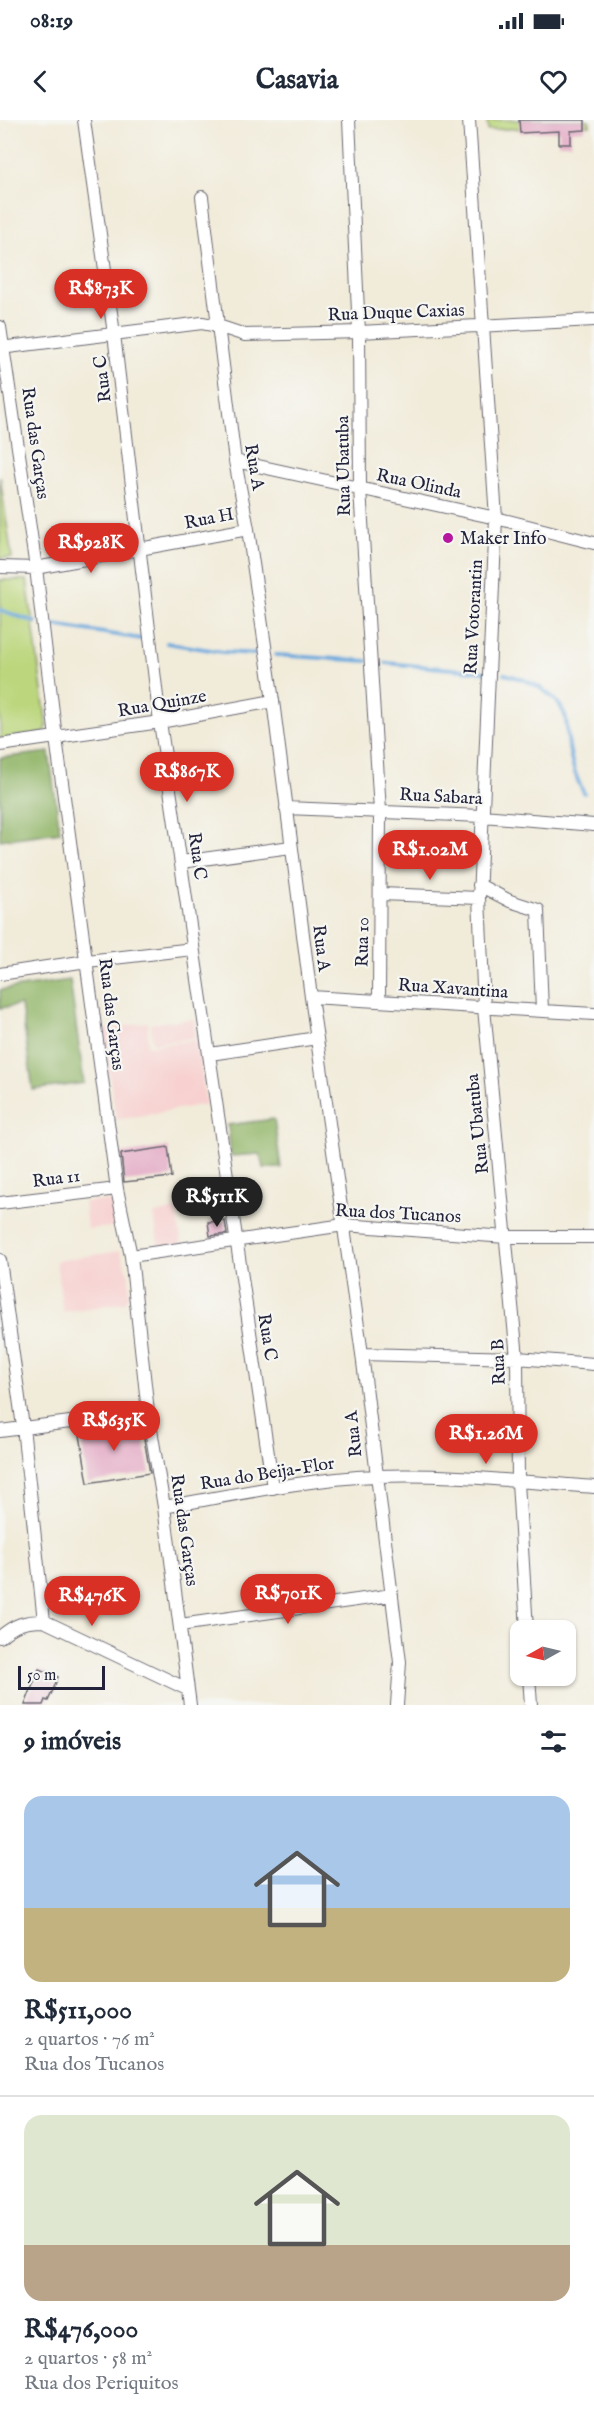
<!DOCTYPE html>
<html lang="pt">
<meta charset="utf-8">
<style>
:root{--surface:#fff;--page:#f2f2f3;--text:#1f2937;--muted:#747a83;--line:#e0e1e3;--accent:#d93025}
body{margin:0;font-family:"IM FELL English",serif;background:var(--page);color:var(--text);height:100vh;display:flex;flex-direction:column;font-size:22px;white-space:nowrap}
*{box-sizing:border-box;margin:0}
p{font-size:20px;color:var(--muted)}
.icon{flex:none;width:33px;height:33px;fill:none;stroke:currentColor;stroke-width:2;stroke-linecap:round;stroke-linejoin:round}
.map{position:relative;height:1585px;overflow:hidden}
.drawer{display:flex;flex-direction:column;background:var(--surface);flex:1}
.drawer>*{flex:none}
.needle{width:39px;rotate:262deg}
.buttons{position:absolute;left:510px;top:1500px;display:grid;gap:12px}
.buttons a{display:grid;place-items:center;width:66px;height:66px;border-radius:12px;background:var(--surface);box-shadow:0 2px 4px #0004;font-size:30px}
.scale{position:absolute;left:18px;bottom:15px;width:87px;box-sizing:border-box;padding-left:6px;border:3px solid #22223b;border-top:0;font-size:16px;line-height:21px;white-space:nowrap;color:#22223b;-webkit-text-stroke:4px #f6f6f2;paint-order:stroke}
.price{position:absolute;translate:-50% -51px;padding:0 14px;border-radius:21px;background:var(--accent);color:#fff;font-size:20px;line-height:39px;filter:drop-shadow(0 2px 3px #0008)}
.price::after{content:'';position:absolute;left:50%;top:36px;width:18px;height:14px;margin-left:-9px;background:inherit;clip-path:polygon(0 0,100% 0,50% 100%)}
.price.on{background:#222;color:#fff}
ul{padding:0;list-style:none}
li{display:grid;align-content:center;gap:12px;height:318px;padding:0 24px}
li+li{border-top:2px solid var(--line)}
li span{display:grid;place-items:center;height:186px;border-radius:18px;color:#555}
li>.icon{margin-inline-start:auto}
span .icon{width:108px;height:108px;fill:#fffc;stroke-width:1}
li b{font-size:26px}
h2{display:flex;justify-content:space-between;align-items:center;height:72px;padding:0 24px;font-size:26px}
.status{display:flex;justify-content:space-between;align-items:center;height:42px;padding:0 30px;background:var(--surface);direction:ltr}
.status svg{height:16px;fill:currentColor}
header{display:flex;justify-content:space-between;align-items:center;height:78px;padding:0 24px;background:var(--surface);font-size:27px;font-weight:700}
.map>svg:first-child{display:block}
.built{fill:#f7d0cf}
.green{fill:#bbd67c;stroke:#6e7c5c;stroke-width:1.5}
.forest{fill:#94b76c;stroke:#5b6c54;stroke-width:1.5}
.lines{fill:none;stroke-linecap:round;stroke-linejoin:round}
.stream{stroke:#6ba8dc;stroke-width:4}
.building{fill:#e4acc6}
.minor-casing{stroke:#6a6872;stroke-width:14}
.minor{stroke:#fff;stroke-width:12}
.poi-dot{fill:#b5179e;stroke:#f6f6f2;stroke-width:2}
.labels{text-anchor:middle;stroke-width:4.5;stroke-linejoin:round;paint-order:stroke}
.street-label{font-size:18px;fill:#22223b;stroke:#f6f6f2}
.poi-label{font-size:18px;fill:#22223b;stroke:#f6f6f2;text-anchor:start}
</style>
<div class="status"><b>08:19</b><svg viewBox="0 0 49 12"><path d="M0 12V9h3v3zM5 12V6h3v6zM10 12V3h3v9zM15 12V0h3v12zM26 1h20v11H26zM47 4h2v5h-2z"/></svg></div>
<header><svg class="icon" aria-label="back" viewBox="0 0 24 24"><path d="M15 5l-7 7 7 7"/></svg>Casavia<svg class="icon" aria-label="heart" viewBox="0 0 24 24"><path d="M12 20l-8-8c-3-5 5-10 8-4 3-6 11-1 8 4z"/></svg></header>
<div class="map">
<svg width="594" height="1585" viewBox="0 0 594 1585">
<rect width="100%" height="100%" fill="#f6f6f2"/>
<filter id="ink" filterUnits="userSpaceOnUse"><feTurbulence type="fractalNoise" baseFrequency=".0167" numOctaves="2"/><feDisplacementMap in="SourceGraphic" scale="12" xChannelSelector="R" yChannelSelector="G"/><feConvolveMatrix kernelMatrix="1 2 1 2 8 2 1 2 1" color-interpolation-filters="sRGB"/></filter>
<filter id="wash" filterUnits="userSpaceOnUse"><feTurbulence type="fractalNoise" baseFrequency=".008" numOctaves="4" result="noise"/><feDisplacementMap in="SourceGraphic" scale="24" xChannelSelector="R" yChannelSelector="G"/><feGaussianBlur stdDeviation="1.35" result="paint"/><feColorMatrix in="noise" values="0 0 0 0 0 0 0 0 0 0 0 0 0 0 0 0 0 1.4 0 .05"/><feComposite in="paint" operator="in"/></filter>
<g filter="url(#wash)">
<rect width="100%" height="100%" fill="#f1ebd9"/>
<path class="built" d="M 194,899 L 195,918 L 153,923 L 150,904 Z
M 148,902 L 148,926 L 197,920 L 206,984 L 116,1000 L 103,910 Z
M 112,1081 L 116,1107 L 87,1109 L 84,1082 Z
M 176,1090 L 182,1125 L 159,1129 L 154,1094 Z
M 120,1131 L 129,1156 L 129,1175 L 126,1182 L 63,1192 L 56,1141 Z"/>
<path class="green" d="M 487,0 L 589,0 L 590,5 L 488,10 Z
M 0,357 L 12,438 L 0,438 Z
M 0,460 L 27,460 L 47,607 L 44,613 L 0,619 Z"/>
<path class="forest" d="M 49,632 L 60,712 L 0,720 L 0,638 Z
M 70,860 L 84,963 L 33,970 L 21,885 L 0,888 L 0,870 Z
M 274,999 L 281,1048 L 263,1048 L 260,1034 L 231,1036 L 228,1005 Z"/>
<g class="lines">
<path class="stream" d="M 0,490 L 35,502
M 54,505 L 148,520
M 167,523 L 223,532 L 257,534
M 276,535 L 367,541
M 386,543 L 485,552
M 504,554 C 527,559 556,572 565,595 C 567,602 567,612 568,619 C 570,638 574,656 584,673"/>
</g>
<g id="blocks">
<path class="building" d="M 519,0 L 585,0 L 585,10 L 571,11 L 571,24 L 559,24 L 559,11 L 520,13 Z
M 168,1027 L 172,1057 L 124,1062 L 121,1034 Z
M 225,1101 L 227,1114 L 210,1116 L 208,1102 Z
M 141,1301 L 150,1353 L 88,1363 L 79,1309 Z
M 39,1549 L 58,1557 L 53,1570 L 48,1581 L 45,1580 L 43,1585 L 25,1585 Z"/>
</g>
</g>
<g filter="url(#ink)">
<use href="#blocks" fill-opacity="0" stroke="#6a6872" stroke-width="1.5"/>
<g class="lines">
<g class="minor-casing">
<path id="minor" d="M 84,0 L 114,214 L 160,602 L 273,1368
M 349,0 L 359,212 L 360,369 L 380,691 L 379,881
M 469,0 L 496,398 L 479,778 L 484,888 L 517,1238 L 518,1362 L 527,1510
M 202,77 L 235,341 L 248,409 L 273,581 L 311,877 L 362,1234 L 400,1542 L 397,1585
M 0,207 L 36,448 L 56,618 L 117,1069 L 131,1136 L 148,1292 L 164,1387 L 190,1585
M 0,228 L 202,203 L 218,206 L 245,215 L 359,212 L 594,200
M 235,341 L 496,398 L 594,423
M 0,447 L 36,448 L 248,409
M 0,625 L 160,602 L 273,581
M 286,688 L 482,696 L 594,705
M 181,742 L 291,727
M 479,765 L 510,781 L 538,790 L 542,891
M 381,774 L 479,778
M 0,854 L 87,841 L 193,829
M 311,877 L 594,894
M 210,934 L 317,918
M 0,1083 L 117,1069
M 131,1136 L 344,1105 L 506,1117 L 594,1117
M 0,1140 L 23,1307 L 44,1501
M 362,1234 L 517,1238 L 594,1244
M 0,1311 L 148,1292
M 164,1387 C 234,1375 305,1359 376,1356 C 448,1353 522,1362 594,1367
M 180,1505 L 392,1475
M 0,1517 C 15,1504 25,1501 44,1501 L 187,1569
M 529,1556 L 531,1585"/>
</g>
<use href="#minor" class="minor"/>
</g>
</g>
<circle class="poi-dot" cx="448" cy="418" r="6"/>
<g class="labels">
<g class="street-label">
<text transform="translate(396 192) rotate(-2)" y="6">Rua Duque Caxias</text>
<text transform="translate(102 259) rotate(-97)" y="6">Rua C</text>
<text transform="translate(36 323) rotate(82)" y="6">Rua das Garças</text>
<text transform="translate(343 346) rotate(-91)" y="6">Rua Ubatuba</text>
<text transform="translate(255 347) rotate(80)" y="6">Rua A</text>
<text transform="translate(419 363) rotate(12)" y="6">Rua Olinda</text>
<text transform="translate(209 398) rotate(-11)" y="6">Rua H</text>
<text transform="translate(473 497) rotate(-87)" y="6">Rua Votorantin</text>
<text transform="translate(162 583) rotate(-10)" y="6">Rua Quinze</text>
<text transform="translate(441 676) rotate(3)" y="6">Rua Sabara</text>
<text transform="translate(198 736) rotate(82)" y="6">Rua C</text>
<text transform="translate(362 822) rotate(-89)" y="6">Rua 10</text>
<text transform="translate(322 828) rotate(83)" y="6">Rua A</text>
<text transform="translate(453 868) rotate(4)" y="6">Rua Xavantina</text>
<text transform="translate(112 894) rotate(83)" y="6">Rua das Garças</text>
<text transform="translate(477 1004) rotate(-96)" y="6">Rua Ubatuba</text>
<text transform="translate(56 1058) rotate(-7)" y="6">Rua 11</text>
<text transform="translate(398 1093) rotate(3)" y="6">Rua dos Tucanos</text>
<text transform="translate(268 1217) rotate(81)" y="6">Rua C</text>
<text transform="translate(498 1242) rotate(-92)" y="6">Rua B</text>
<text transform="translate(353 1314) rotate(-96)" y="6">Rua A</text>
<text transform="translate(267 1353) rotate(-9)" y="6">Rua do Beija-Flor</text>
<text transform="translate(185 1410) rotate(82)" y="6">Rua das Garças</text>
</g>
<g class="poi-label">
<text x="460" y="424">Maker Info</text>
</g>
</g>
</svg>
<div class="buttons">
<a><svg class="needle" viewBox="-14 -14 28 28"><path d="M0-13l5 13h-10z" fill="#e53935"/><path d="M0 13l5-13h-10z" fill="#747a83"/></svg></a>
</div>
<div class="scale">50 m</div>
<b class="price" style="left:101px;top:200px">R$873K</b>
<b class="price" style="left:91px;top:454px">R$928K</b>
<b class="price" style="left:187px;top:683px">R$867K</b>
<b class="price" style="left:430px;top:761px">R$1.02M</b>
<b class="price on" style="left:217px;top:1108px">R$511K</b>
<b class="price" style="left:114px;top:1332px">R$635K</b>
<b class="price" style="left:486px;top:1345px">R$1.26M</b>
<b class="price" style="left:288px;top:1505px">R$701K</b>
<b class="price" style="left:92px;top:1507px">R$476K</b>
</div>
<section class="drawer">
<h2>9 imóveis<svg class="icon" aria-label="filters" viewBox="0 0 24 24"><path d="M4 7h16M4 17h16"/><circle cx="9" cy="7" r="2"/><circle cx="15" cy="17" r="2"/></svg></h2>
<ul>
<li><span style="background:linear-gradient(#a9c7e8 60%,#c2b280 0)"><svg class="icon" aria-label="home" viewBox="0 0 24 24"><path d="M3 11l9-7 9 7M6 9v11h12V9"/></svg></span><div><b>R$511,000</b><p>2 quartos · 76 m²</p><p>Rua dos Tucanos</p></div></li>
<li><span style="background:linear-gradient(#dfe7d0 70%,#b9a48a 0)"><svg class="icon" aria-label="home" viewBox="0 0 24 24"><path d="M3 11l9-7 9 7M6 9v11h12V9"/></svg></span><div><b>R$476,000</b><p>2 quartos · 58 m²</p><p>Rua dos Periquitos</p></div></li>
</ul>
</section>
